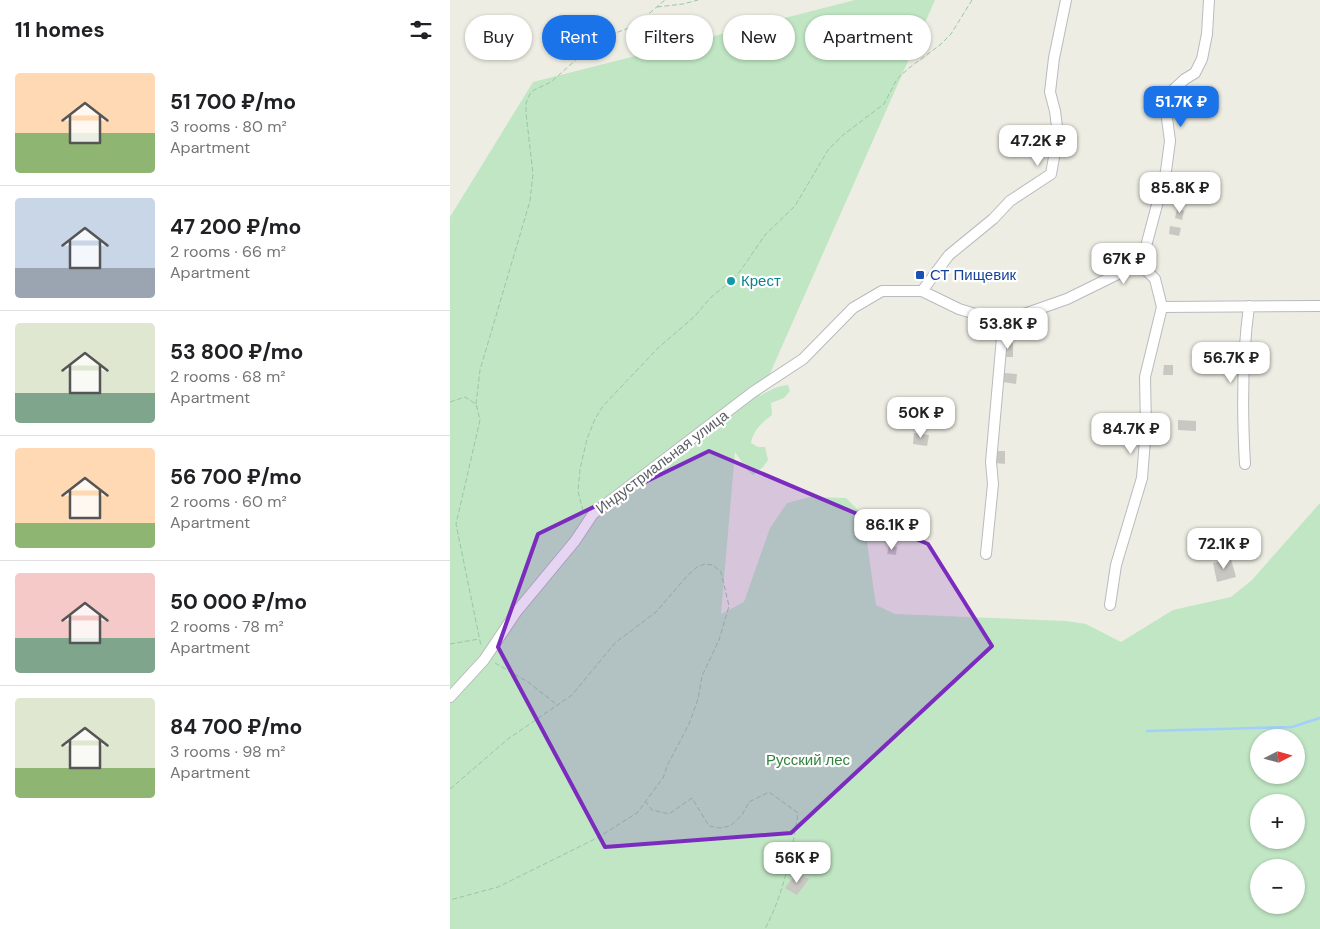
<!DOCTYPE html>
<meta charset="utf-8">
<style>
:root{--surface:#fff;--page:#f2f2f2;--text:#202124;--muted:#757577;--line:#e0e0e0;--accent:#1a73e8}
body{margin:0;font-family:"DM Sans",sans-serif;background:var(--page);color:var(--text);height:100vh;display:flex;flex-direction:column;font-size:19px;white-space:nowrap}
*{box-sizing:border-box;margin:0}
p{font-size:16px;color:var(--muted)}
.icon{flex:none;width:28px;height:28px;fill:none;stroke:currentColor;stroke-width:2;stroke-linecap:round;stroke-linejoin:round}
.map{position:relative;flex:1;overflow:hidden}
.panel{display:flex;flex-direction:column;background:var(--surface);width:450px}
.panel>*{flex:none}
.top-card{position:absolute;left:15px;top:15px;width:475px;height:45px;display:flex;gap:10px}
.needle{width:32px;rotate:84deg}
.tools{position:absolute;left:800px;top:729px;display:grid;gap:10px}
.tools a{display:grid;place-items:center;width:55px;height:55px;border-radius:50%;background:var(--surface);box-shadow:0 1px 4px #0004;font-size:25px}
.price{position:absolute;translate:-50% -42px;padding:0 11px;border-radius:10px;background:#fff;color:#222;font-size:16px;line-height:32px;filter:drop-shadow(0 1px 2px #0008)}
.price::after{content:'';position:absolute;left:50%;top:30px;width:15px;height:11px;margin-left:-8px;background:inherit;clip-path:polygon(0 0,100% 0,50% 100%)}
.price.on{background:var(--accent);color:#fff}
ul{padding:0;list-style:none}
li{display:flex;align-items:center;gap:15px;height:125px;padding:0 15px}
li+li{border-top:1px solid var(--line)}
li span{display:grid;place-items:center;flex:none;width:140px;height:100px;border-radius:5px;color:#555}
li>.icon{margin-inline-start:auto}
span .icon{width:60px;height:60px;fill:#fffc;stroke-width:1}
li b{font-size:21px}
h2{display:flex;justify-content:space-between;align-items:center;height:60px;padding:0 15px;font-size:21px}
.pill{padding:0 18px;border-radius:22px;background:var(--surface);box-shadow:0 1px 4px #0004;font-size:18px;line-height:45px}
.pill.on{background:var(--accent);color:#fff}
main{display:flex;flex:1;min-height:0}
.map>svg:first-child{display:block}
.green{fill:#c0e6c3;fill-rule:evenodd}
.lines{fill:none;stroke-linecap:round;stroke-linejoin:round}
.stream{stroke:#a3cffe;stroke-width:2.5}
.building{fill:#c9c7c1}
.street-casing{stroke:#b8bbbf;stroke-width:12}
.path{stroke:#99c6aa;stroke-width:1;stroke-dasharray:5 2.5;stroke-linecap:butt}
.street{stroke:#fff;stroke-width:10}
.marked{fill:#7b2cbf;fill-opacity:0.2;stroke:#7b2cbf;stroke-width:4;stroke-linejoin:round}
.transit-dot{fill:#1a4fb4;stroke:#fff;stroke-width:2}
.culture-dot{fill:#0f9aa8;stroke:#fff;stroke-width:2}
.labels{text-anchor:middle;stroke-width:4.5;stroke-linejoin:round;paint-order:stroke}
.transit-label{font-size:15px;fill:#164399;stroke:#fff;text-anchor:start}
.culture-label{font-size:15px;fill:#0d838f;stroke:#fff;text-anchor:start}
.street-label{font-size:15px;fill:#5b5e64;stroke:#fff}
.park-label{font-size:15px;fill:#34823f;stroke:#fff}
</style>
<main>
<section class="panel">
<h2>11 homes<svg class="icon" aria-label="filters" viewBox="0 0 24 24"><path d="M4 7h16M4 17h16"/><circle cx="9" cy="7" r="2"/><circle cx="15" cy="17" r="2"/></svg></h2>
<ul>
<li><span style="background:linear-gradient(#ffd9b3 60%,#8fb573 0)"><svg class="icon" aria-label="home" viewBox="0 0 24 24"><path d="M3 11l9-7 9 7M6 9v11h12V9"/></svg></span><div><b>51 700 ₽/mo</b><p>3 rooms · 80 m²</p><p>Apartment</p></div></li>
<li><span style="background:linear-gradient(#c9d6e8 70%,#9aa5b1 0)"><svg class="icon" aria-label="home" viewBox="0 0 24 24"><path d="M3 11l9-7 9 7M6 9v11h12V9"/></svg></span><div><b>47 200 ₽/mo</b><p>2 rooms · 66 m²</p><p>Apartment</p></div></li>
<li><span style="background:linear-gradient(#dfe7d0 70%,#7fa58c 0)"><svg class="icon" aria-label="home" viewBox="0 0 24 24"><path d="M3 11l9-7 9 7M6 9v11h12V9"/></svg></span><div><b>53 800 ₽/mo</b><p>2 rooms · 68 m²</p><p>Apartment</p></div></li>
<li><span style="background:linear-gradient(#ffd9b3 75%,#8fb573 0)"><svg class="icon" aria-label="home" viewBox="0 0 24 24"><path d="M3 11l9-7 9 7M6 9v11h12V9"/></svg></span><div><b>56 700 ₽/mo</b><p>2 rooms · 60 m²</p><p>Apartment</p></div></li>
<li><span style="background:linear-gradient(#f6c9c9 65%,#7fa58c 0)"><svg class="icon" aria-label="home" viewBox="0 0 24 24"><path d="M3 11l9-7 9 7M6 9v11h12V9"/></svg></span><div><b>50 000 ₽/mo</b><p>2 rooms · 78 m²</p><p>Apartment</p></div></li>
<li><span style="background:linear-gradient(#dfe7d0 70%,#8fb573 0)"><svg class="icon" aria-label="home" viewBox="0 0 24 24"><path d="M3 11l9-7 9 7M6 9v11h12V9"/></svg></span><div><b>84 700 ₽/mo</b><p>3 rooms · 98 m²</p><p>Apartment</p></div></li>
</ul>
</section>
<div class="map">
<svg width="870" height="929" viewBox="0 0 870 929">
<rect width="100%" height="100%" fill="#eeede3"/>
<path class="green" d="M 405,0 L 485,0 L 310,396 C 318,391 327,386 338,385 L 340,391 L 334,398 L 321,403 L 322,415 C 312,422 303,431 301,443 L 308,447 L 315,447 L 318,460 L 313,467 L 303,475 L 298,471 L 285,452 L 271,614 L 294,602 L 320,528 L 337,503 L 360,497 L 396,498 L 413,515 L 426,605 L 445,614 L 616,621 L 636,624 L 671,642 L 723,610 L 781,597 L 802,580 L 870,503 L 870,929 L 0,929 L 0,217 L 83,82 ZM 809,738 L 846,738 L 846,775 L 809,775 ZM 809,802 L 846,802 L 846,840 L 809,840 ZM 809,868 L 846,868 L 846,905 L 809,905 Z"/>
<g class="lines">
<path class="stream" d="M 697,731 L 842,727 L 870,718"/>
</g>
<path class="building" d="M 726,194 L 734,196 L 731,204 L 724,202 Z
M 727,209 L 734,211 L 732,220 L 725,218 Z
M 720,226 L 731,228 L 729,236 L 719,234 Z
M 534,325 L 543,327 L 542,336 L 532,335 Z
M 554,343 L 563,343 L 563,357 L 554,357 Z
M 714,365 L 723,365 L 723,375 L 713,375 Z
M 554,373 L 567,374 L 566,384 L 553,382 Z
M 711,418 L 720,419 L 719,428 L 710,427 Z
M 728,420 L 746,421 L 746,431 L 728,430 Z
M 464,433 L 479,435 L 477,446 L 463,444 Z
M 546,451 L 555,451 L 555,464 L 545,463 Z
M 439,546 L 447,547 L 446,555 L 437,554 Z
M 781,559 L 786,577 L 767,582 L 763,563 Z
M 347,872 L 359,879 L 347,895 L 335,888 Z"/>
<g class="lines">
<g class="street-casing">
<path id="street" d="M 691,265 L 716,171 L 720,141 L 715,103 L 724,89 L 735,79 L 745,73 L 752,59 L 757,34 L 759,0
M 472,291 L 499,255 L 543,219 L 560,201 L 601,174 L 608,135 L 605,111 L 600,92 L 604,58 L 616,0
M 795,464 C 792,412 792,358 799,306
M 536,554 L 543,484 L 541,462 L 553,326 L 545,320
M 660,605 L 666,565 L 692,478 L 696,427 L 695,377 L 712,307
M 0,697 L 34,660 L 67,611 L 125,541 L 143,514 L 303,392 L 353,359 L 403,308 L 432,291 L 472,291 L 509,309 L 545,320 L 577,313 L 617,299 L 674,271 L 691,265 L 705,279 L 712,307 L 870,306"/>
</g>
<path class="path" d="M 207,7 L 233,4 L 248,0
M 0,402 L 15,397 L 26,404 L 30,420 L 6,524 L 31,646
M 26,404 L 30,370 L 80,201 L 83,174 L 76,113 L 76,103 L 80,94 L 84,90 L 101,82 L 137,50 L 147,40 L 184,26 L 215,0
M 133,511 L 128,491 L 130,469 L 137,439 L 145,419 L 153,406 L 208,348 L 245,316 L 260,298 L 280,282 L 291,270 L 315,235 L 345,206 L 378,150 L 393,135 L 434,104 L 447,79 L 459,68 L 490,45 L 501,34 L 522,0
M 0,644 L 29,639
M 45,663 L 78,682 L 106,704
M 0,789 L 58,739 L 122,695 L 165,643 L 206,612 L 238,575 L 247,567 L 255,564 L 263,565 L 271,572 L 279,606 L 269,640 L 252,676 L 248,699 L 239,724 L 218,764 L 213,778 L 187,813 L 147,838 L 48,887 L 0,900
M 195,801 L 202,810 L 219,814 L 242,798 L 259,826 L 270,828 L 280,826 L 292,815 L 299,802 L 319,792 L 348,813 C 342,852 334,893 315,929"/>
<use href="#street" class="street"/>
</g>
<path class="marked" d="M 259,451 L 478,544 L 542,646 L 341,833 L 155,847 L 48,647 L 88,534 Z"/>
<rect class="transit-dot" x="465" y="270" width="10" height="10" rx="2.5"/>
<circle class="culture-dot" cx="281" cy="281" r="5"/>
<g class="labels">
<g class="transit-label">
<text x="480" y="280">СТ Пищевик</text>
</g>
<g class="culture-label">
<text x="291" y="286">Крест</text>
</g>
<g class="street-label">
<text transform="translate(212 462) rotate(-37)" y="5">Индустриальная улица</text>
</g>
<g class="park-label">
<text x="358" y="765">Русский лес</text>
</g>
</g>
</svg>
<div class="tools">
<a><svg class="needle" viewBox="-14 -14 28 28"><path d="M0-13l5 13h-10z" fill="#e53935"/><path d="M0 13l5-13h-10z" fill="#757577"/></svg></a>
<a>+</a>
<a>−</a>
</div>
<b class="price on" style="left:731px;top:128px">51.7K ₽</b>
<b class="price" style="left:588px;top:167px">47.2K ₽</b>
<b class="price" style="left:730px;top:214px">85.8K ₽</b>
<b class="price" style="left:674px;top:285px">67K ₽</b>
<b class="price" style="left:558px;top:350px">53.8K ₽</b>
<b class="price" style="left:781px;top:384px">56.7K ₽</b>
<b class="price" style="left:471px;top:439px">50K ₽</b>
<b class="price" style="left:681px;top:455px">84.7K ₽</b>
<b class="price" style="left:442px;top:551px">86.1K ₽</b>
<b class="price" style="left:774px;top:570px">72.1K ₽</b>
<b class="price" style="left:347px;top:884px">56K ₽</b>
<div class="top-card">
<a class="pill">Buy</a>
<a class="pill on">Rent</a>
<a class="pill">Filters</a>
<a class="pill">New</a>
<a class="pill">Apartment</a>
</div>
</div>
</main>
